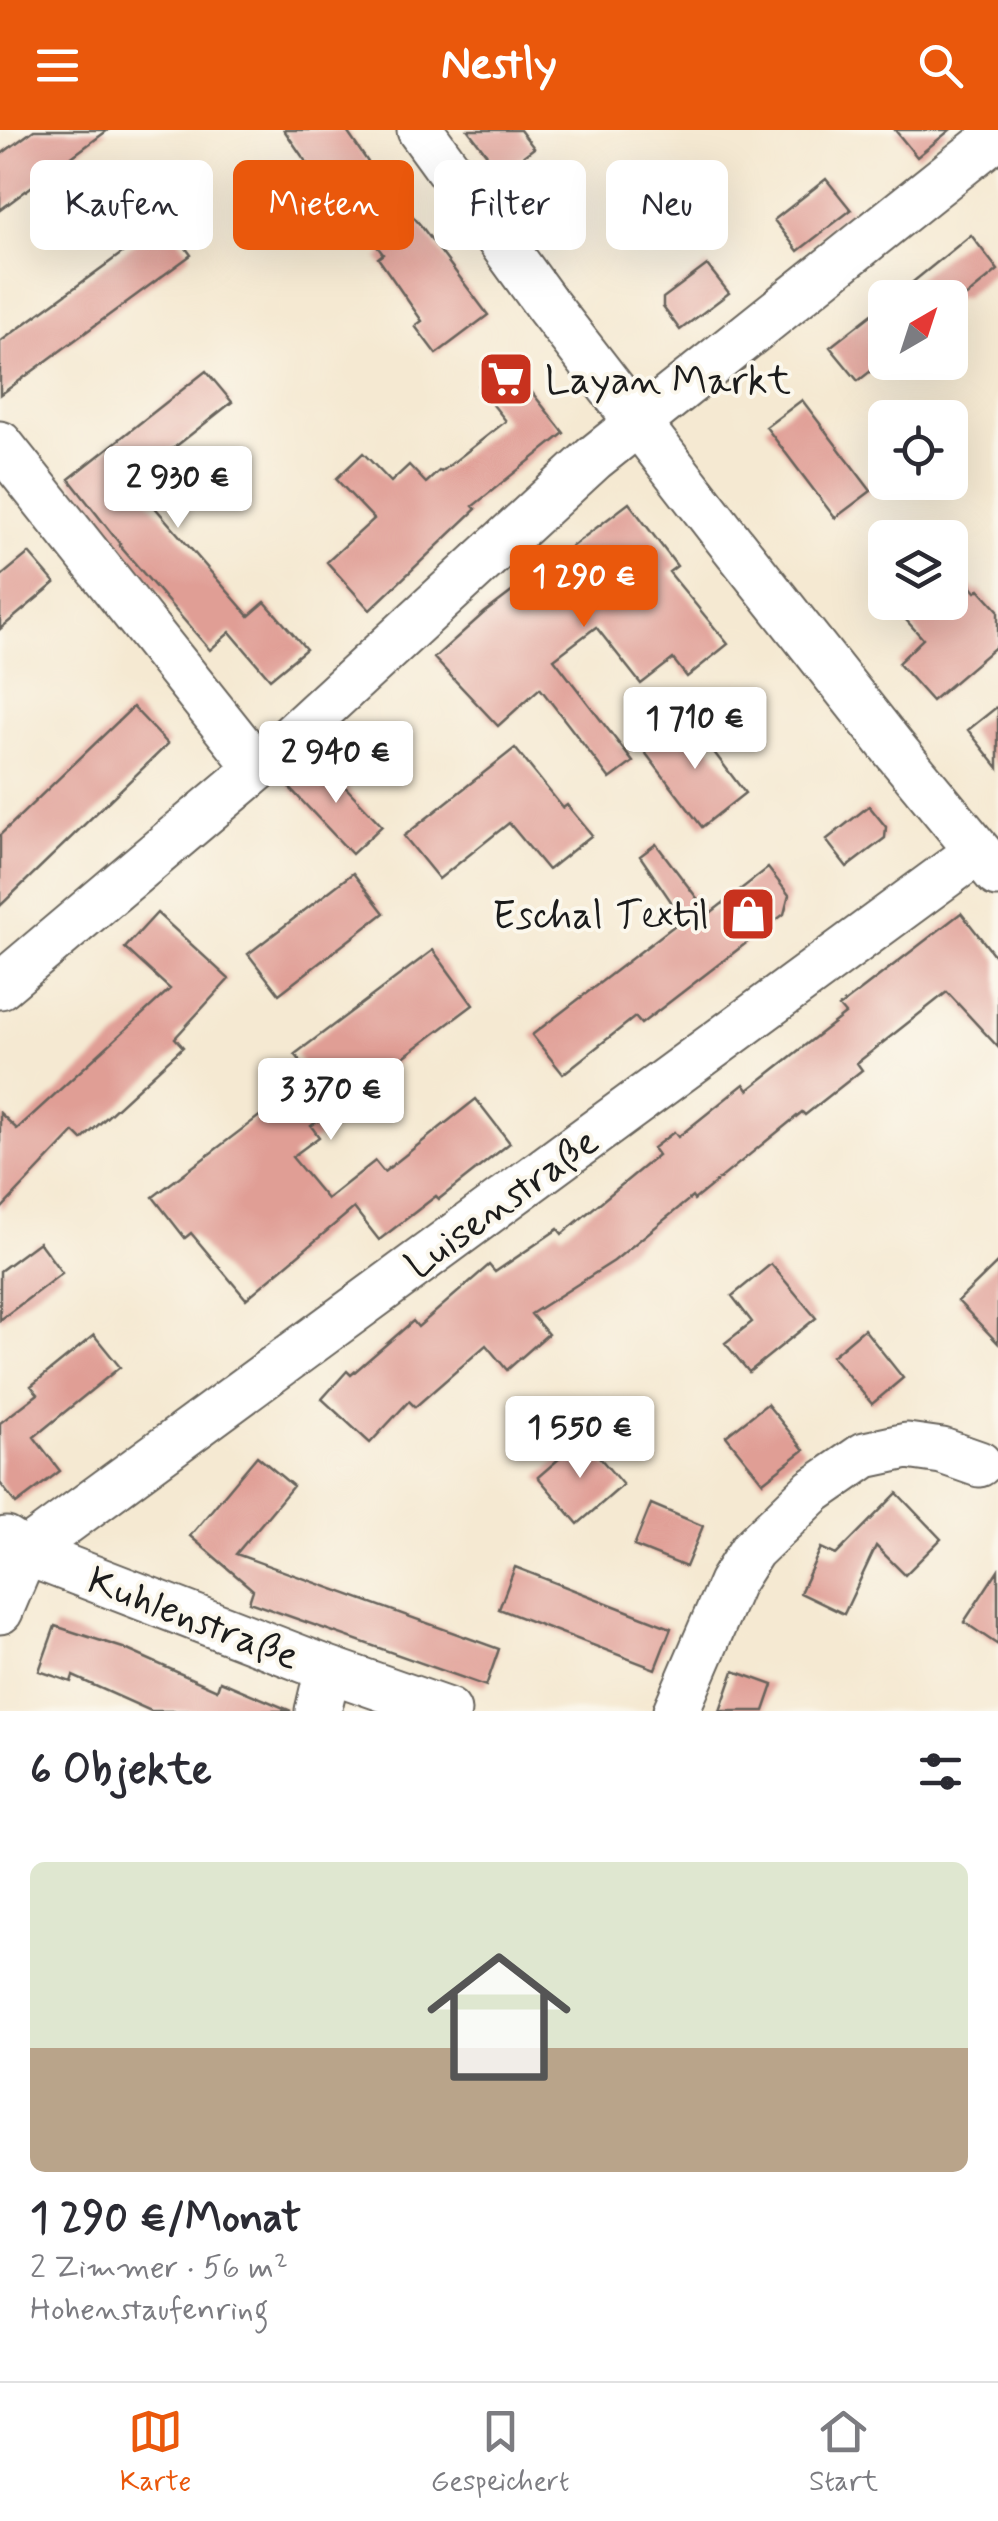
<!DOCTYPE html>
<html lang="de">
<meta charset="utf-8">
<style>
:root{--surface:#fff;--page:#f2f2f3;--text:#2b2b33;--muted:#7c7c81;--line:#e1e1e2;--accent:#ea580c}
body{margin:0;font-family:Mynerve,sans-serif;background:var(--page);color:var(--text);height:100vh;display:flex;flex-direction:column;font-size:38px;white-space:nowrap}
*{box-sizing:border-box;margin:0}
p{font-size:32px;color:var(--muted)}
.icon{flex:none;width:55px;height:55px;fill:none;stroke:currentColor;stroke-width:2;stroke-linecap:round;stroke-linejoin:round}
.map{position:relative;height:1581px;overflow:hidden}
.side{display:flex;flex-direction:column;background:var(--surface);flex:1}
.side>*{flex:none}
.top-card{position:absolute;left:30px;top:30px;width:940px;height:90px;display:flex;gap:20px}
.needle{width:65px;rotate:39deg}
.buttons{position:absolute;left:868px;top:150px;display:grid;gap:20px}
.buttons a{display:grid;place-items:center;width:100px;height:100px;border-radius:15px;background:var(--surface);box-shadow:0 10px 40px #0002;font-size:50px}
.price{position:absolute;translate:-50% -85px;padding:0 22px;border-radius:10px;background:#fff;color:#222;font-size:32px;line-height:65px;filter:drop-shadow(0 2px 5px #0008)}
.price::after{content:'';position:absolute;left:50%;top:60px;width:30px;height:22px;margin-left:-15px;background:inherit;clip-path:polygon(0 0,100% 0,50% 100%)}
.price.active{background:var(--accent);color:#fff}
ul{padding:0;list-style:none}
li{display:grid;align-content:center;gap:20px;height:530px;padding:0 30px}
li+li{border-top:2px solid var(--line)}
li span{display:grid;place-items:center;height:310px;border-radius:15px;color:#555}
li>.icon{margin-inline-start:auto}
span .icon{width:180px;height:180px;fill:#fffc;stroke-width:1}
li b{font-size:42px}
h2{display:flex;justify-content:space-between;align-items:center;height:120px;padding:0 30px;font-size:42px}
.chip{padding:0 35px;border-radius:15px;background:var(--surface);box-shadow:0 10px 40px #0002;font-size:35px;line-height:90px}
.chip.active{background:var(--accent);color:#fff}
header{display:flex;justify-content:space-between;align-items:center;height:130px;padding:0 30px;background:var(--accent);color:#fff;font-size:45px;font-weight:700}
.dock{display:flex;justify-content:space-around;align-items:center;height:140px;border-top:2px solid var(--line);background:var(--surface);font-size:28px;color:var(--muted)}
.dock a{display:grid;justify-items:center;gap:5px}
.dock .active{color:var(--accent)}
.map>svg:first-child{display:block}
.building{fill:#e09e95}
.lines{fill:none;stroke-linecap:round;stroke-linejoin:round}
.minor-casing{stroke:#68645c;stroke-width:49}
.minor{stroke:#fff;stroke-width:45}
.labels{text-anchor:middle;stroke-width:8;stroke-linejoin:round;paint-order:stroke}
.poi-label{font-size:40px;fill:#1c1c1c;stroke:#fbf7ec;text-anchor:start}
.street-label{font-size:40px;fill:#1c1c1c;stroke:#fbf7ec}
</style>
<header><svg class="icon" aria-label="menu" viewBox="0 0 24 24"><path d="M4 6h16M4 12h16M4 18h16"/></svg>Nestly<svg class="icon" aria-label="search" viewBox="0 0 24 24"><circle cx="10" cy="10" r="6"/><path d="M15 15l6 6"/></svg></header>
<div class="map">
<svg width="998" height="1581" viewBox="0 0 998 1581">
<rect width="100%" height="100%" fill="#fbf7ec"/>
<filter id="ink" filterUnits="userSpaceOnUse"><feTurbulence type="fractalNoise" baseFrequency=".01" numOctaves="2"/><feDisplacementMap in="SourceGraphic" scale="20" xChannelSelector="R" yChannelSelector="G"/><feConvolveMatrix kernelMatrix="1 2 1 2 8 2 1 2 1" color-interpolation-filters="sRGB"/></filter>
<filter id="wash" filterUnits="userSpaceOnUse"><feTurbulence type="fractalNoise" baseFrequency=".0048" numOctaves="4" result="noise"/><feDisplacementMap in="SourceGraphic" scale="40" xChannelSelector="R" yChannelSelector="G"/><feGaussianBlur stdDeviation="2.25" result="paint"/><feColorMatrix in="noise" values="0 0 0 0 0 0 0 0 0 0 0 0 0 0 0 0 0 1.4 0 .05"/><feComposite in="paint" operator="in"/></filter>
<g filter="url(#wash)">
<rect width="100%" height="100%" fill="#f5e9d2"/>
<g id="blocks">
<path class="building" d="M 34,0 L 108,0 L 0,80 L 0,25 Z
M 284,0 L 346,0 L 372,38 L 422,97 L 488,185 L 436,224 L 415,196 L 422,191 L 378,128 L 383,124 L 321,45 L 317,48 Z
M 468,0 L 520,0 L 534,18 L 501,43 Z
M 895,0 L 950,0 L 917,27 Z
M 826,49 L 851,80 L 798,121 L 774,90 Z
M 166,91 L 191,125 L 0,265 L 0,212 Z
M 971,105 L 998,140 L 964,168 L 893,168 Z
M 707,135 L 729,163 L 680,200 L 663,177 L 663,168 Z
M 885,174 L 885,230 L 858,251 L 830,217 Z
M 508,232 L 564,303 L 473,376 L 476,379 L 370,480 L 327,432 L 374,389 L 336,349 L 363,323 L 391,352 L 409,335 L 426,353 L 439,341 L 441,342 L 506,291 L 478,256 Z
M 206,241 L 232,272 L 132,351 L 249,486 L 265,472 L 306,519 L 270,549 L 230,502 L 210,520 L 119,415 L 120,414 L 69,349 Z
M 802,270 L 871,361 L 835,388 L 766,297 Z
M 629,373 L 677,436 L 669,442 L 728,514 L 687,547 L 673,529 L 641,554 L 596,497 L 554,529 L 633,632 L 610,649 L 540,558 L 498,596 L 434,528 L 484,483 Z
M 29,423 L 55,453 L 0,499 L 0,447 Z
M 950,432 L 976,462 L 979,459 L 998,480 L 998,515 L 932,571 L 898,533 L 923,509 L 890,472 L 950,472 Z
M 998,576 L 998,638 L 968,600 Z
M 133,577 L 168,614 L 0,776 L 0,705 Z
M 688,588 L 745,663 L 702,697 L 644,621 Z
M 515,618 L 563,678 L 567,675 L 592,705 L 548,740 L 509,693 L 439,749 L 404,706 Z
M 319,629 L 382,696 L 352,724 L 289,657 Z
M 869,676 L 886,697 L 885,708 L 847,737 L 826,710 Z
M 656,714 L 709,784 L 768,738 L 789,765 L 784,784 L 641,894 L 635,887 L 563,944 L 532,905 L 683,789 L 640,726 Z
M 353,743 L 384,783 L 279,864 L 248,824 Z
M 157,783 L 229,849 L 175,908 L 183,917 L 82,1010 L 74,1002 L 0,1080 L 0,983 L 17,999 L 170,859 L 125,818 Z
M 961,783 L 998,830 L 998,917 L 947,862 L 857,933 L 862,940 L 805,985 L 802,982 L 694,1070 L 692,1067 L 614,1131 L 531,1184 L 548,1204 L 507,1240 L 486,1215 L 415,1277 L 409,1271 L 370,1313 L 322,1269 L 347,1241 L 351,1245 L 413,1191 L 418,1197 L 489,1135 L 495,1142 L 558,1099 L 562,1104 L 658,1025 L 653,1018 L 674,1002 L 678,1007 L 744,954 L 748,960 L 845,884 L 839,877 Z
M 433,820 L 473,875 L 311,996 L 319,1007 L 292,1027 L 327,1069 L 375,1031 L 384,1042 L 476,969 L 510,1013 L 439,1069 L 436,1066 L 379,1110 L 354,1078 L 246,1169 L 191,1103 L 185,1108 L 153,1067 L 312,946 L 295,924 Z
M 39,1112 L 62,1143 L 0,1190 L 0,1141 Z
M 998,1132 L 998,1213 L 958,1171 Z
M 771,1134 L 816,1188 L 749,1242 L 725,1213 L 752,1192 L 732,1166 Z
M 864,1199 L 903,1248 L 872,1274 L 832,1226 Z
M 94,1205 L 120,1237 L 34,1307 L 60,1341 L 16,1374 L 0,1353 L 0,1293 L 38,1264 L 31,1256 Z
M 767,1274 L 804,1320 L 763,1352 L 726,1306 Z
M 583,1308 L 623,1355 L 578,1394 L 538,1347 Z
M 257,1326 L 293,1356 L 236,1424 L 499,1519 L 486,1556 L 249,1472 L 253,1460 L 190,1406 Z
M 897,1363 L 941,1409 L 905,1445 L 876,1416 L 844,1484 L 800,1463 L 821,1418 L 836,1425 Z
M 651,1374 L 703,1396 L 686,1437 L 634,1416 Z
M 515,1437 L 671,1498 L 655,1539 L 499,1479 Z
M 998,1440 L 998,1515 L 964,1492 Z
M 55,1496 L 123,1518 L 217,1560 L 220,1551 L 291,1581 L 151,1581 L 73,1546 L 71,1552 L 39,1541 Z
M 734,1541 L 773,1555 L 764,1581 L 720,1581 Z"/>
</g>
</g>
<g filter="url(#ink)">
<use href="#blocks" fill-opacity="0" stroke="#68645c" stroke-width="2.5"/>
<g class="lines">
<g class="minor-casing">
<path id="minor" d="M 420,0 L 547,175 L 731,413 L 894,619 L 997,744
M 0,314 L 258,638
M 0,856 L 258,638 L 594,328 L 998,5
M 6,1410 L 25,1422 L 328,1539 L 448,1581
M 0,1481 L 25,1422 L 977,722
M 318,1581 L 328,1539
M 676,1581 L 731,1453 L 752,1420 L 813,1361 L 865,1325 L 907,1316 L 942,1321 L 979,1334"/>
</g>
<use href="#minor" class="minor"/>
</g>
</g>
<defs>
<g id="supermarket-square" transform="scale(2.875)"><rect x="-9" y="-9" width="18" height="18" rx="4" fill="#c8321e" stroke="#fbf7ec"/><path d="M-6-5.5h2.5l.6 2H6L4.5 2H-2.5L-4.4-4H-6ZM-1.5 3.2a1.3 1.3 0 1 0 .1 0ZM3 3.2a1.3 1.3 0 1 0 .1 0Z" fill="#fff"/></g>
<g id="shop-square" transform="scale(2.875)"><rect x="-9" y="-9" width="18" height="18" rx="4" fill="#c8321e" stroke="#fbf7ec"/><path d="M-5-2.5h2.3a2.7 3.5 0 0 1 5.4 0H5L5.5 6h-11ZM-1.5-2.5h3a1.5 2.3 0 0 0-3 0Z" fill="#fff"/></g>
</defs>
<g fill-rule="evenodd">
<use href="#supermarket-square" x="506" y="249"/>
<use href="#shop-square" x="748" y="784"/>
</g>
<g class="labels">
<g class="poi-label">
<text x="545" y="263">Layan Markt</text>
<text x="709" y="798" text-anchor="end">Eschal Textil</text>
</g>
<g class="street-label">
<text transform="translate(501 1072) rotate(-36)" y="14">Luisenstraße</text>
<text transform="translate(194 1487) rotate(21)" y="14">Kuhlenstraße</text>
</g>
</g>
</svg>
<div class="buttons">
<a><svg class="needle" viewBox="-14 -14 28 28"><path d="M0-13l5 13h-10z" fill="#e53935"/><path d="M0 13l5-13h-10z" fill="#7c7c81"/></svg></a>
<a><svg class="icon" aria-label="locate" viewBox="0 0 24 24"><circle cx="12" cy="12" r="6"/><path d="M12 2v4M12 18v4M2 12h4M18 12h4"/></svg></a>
<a><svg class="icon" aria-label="layers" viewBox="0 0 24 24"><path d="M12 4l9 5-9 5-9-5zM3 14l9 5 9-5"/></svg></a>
</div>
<b class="price" style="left:178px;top:401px">2 930 €</b>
<b class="price active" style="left:584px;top:500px">1 290 €</b>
<b class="price" style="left:695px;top:642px">1 710 €</b>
<b class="price" style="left:336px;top:676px">2 940 €</b>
<b class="price" style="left:331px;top:1013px">3 370 €</b>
<b class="price" style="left:580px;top:1351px">1 550 €</b>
<div class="top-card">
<a class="chip">Kaufen</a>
<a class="chip active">Mieten</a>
<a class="chip">Filter</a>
<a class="chip">Neu</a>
</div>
</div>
<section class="side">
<h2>6 Objekte<svg class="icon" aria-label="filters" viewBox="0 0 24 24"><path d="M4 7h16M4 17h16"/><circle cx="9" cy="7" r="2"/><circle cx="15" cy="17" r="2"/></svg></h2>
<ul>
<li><span style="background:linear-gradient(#dfe7d0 60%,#b9a48a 0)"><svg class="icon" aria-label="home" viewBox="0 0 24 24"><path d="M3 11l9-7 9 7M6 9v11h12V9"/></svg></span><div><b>1 290 €/Monat</b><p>2 Zimmer · 56 m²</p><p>Hohenstaufenring</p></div></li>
</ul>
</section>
<nav class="dock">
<a class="active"><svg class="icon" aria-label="map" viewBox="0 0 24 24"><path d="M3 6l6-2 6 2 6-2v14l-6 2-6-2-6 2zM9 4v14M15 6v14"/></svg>Karte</a>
<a><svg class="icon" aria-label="saved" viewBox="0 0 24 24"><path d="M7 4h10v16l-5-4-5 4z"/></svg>Gespeichert</a>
<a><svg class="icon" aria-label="home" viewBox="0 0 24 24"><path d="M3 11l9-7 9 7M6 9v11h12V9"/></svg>Start</a>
</nav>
